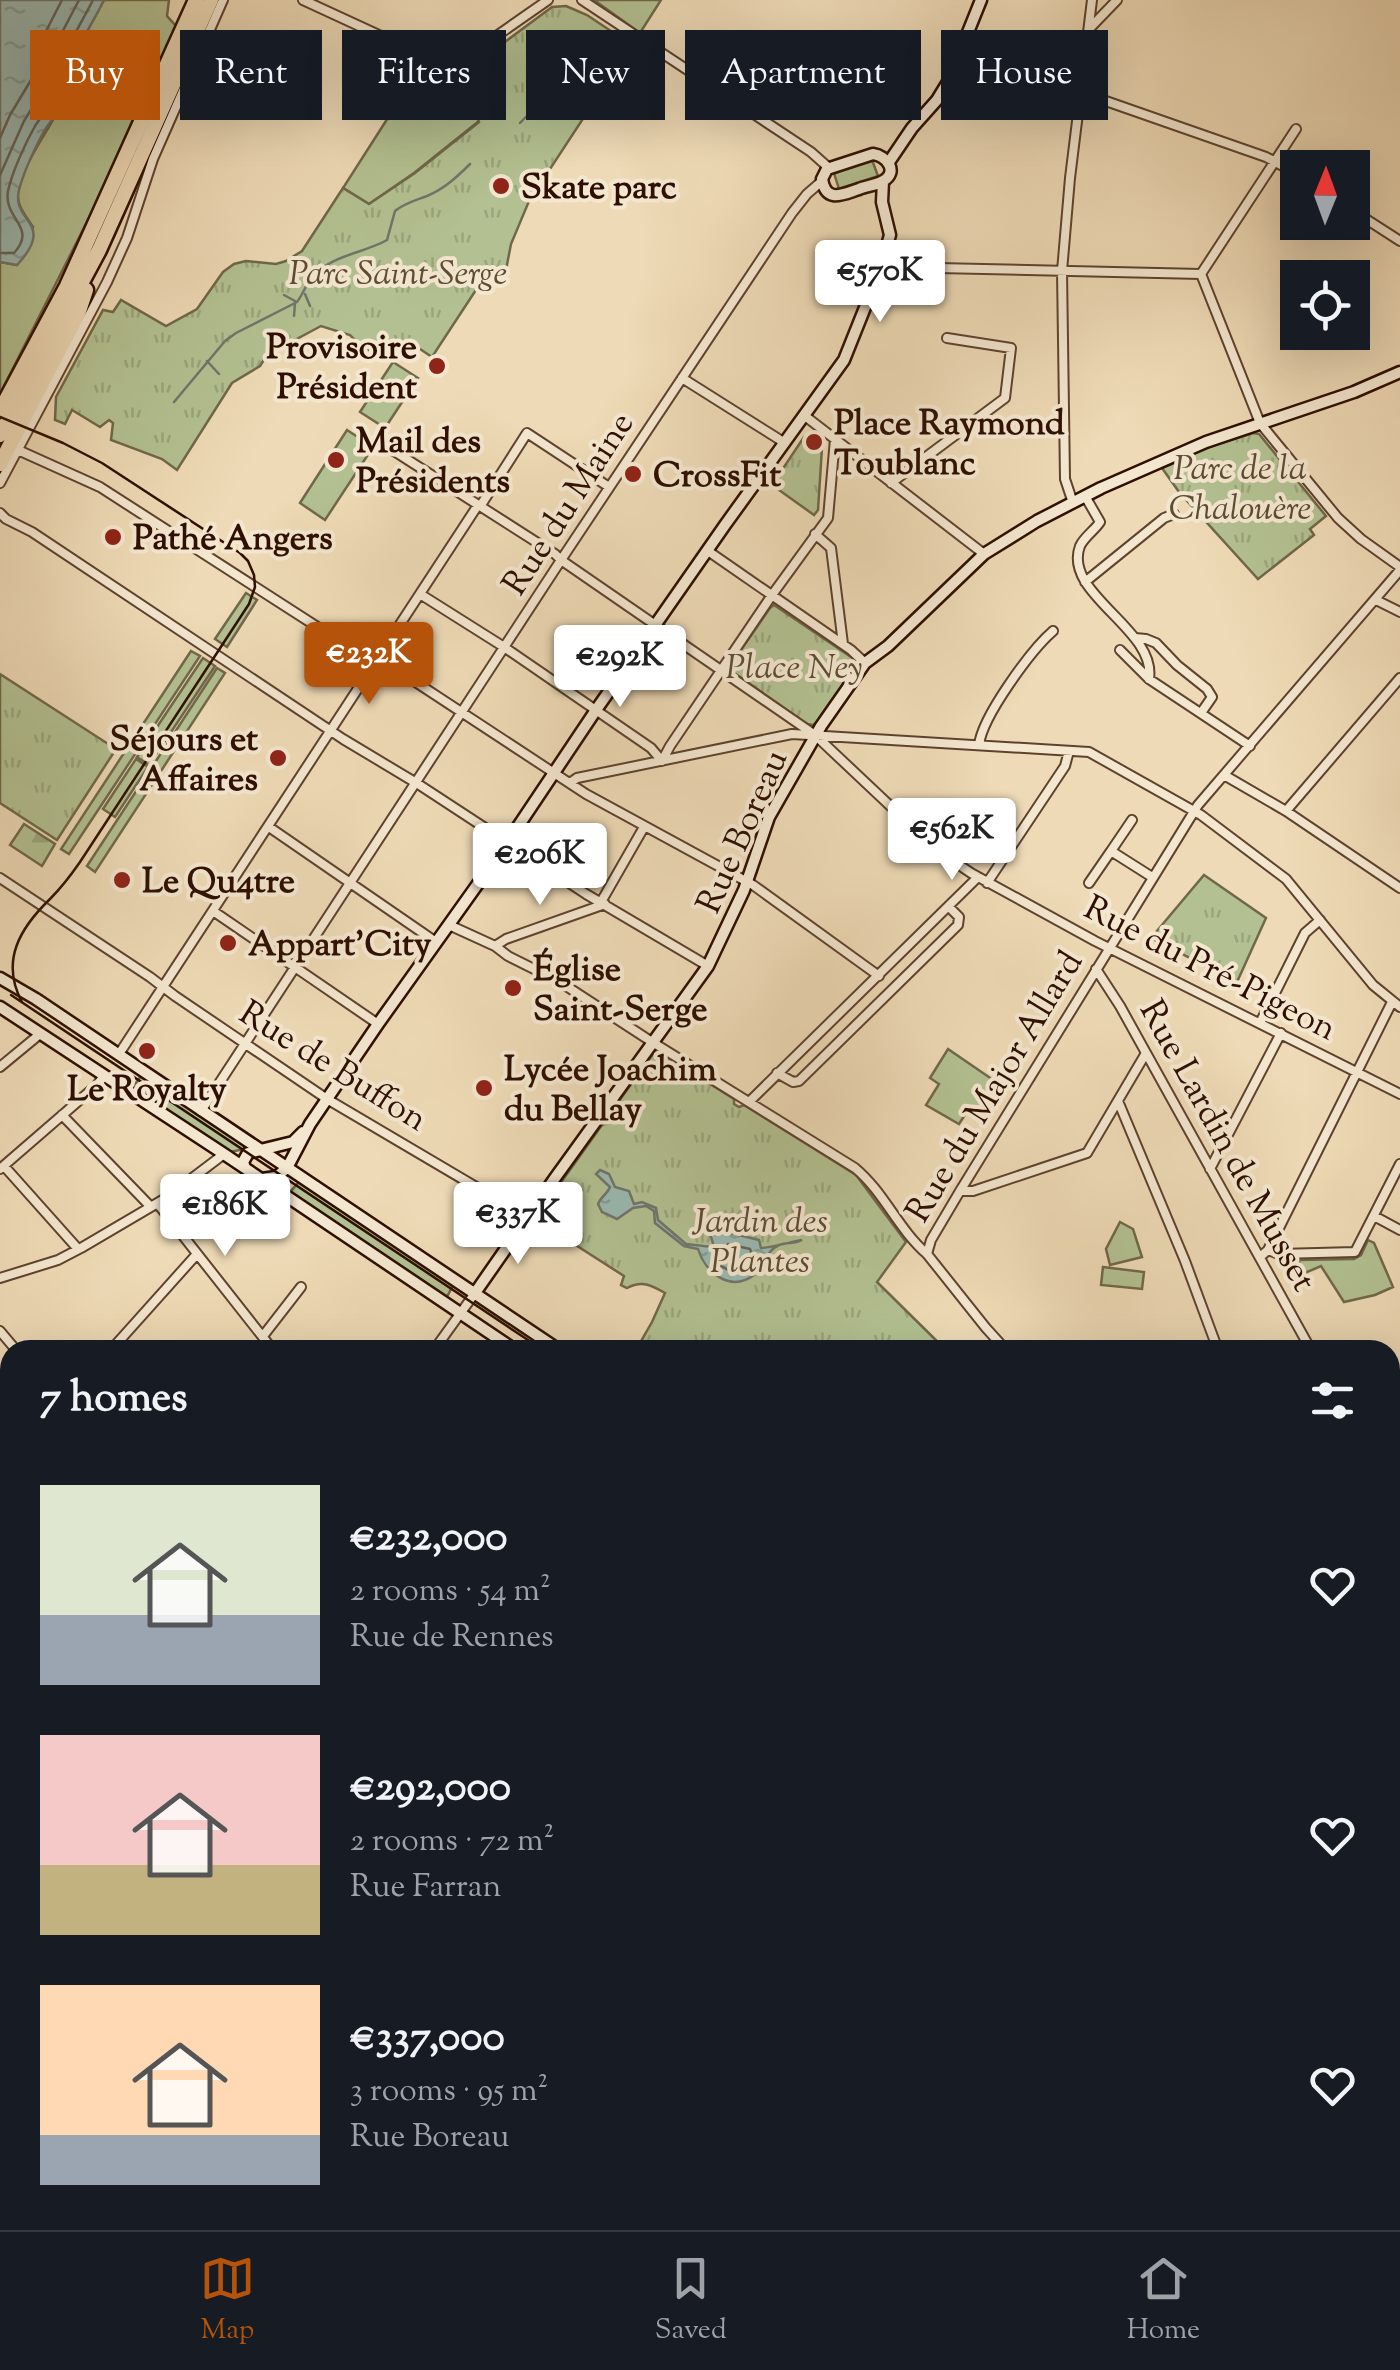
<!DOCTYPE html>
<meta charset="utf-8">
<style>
:root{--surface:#171b24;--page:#242831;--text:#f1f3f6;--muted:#9ea1a6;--line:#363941;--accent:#b45309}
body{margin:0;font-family:"Sorts Mill Goudy",serif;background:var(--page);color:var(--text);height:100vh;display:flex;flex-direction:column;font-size:38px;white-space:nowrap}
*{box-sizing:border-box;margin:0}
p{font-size:32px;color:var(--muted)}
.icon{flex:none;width:55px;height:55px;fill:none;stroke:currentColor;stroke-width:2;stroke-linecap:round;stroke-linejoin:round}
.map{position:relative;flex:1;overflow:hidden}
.drawer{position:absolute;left:0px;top:1340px;width:1400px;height:890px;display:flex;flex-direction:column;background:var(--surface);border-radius:30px 30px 0 0;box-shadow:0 10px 40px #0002}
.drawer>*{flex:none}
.hud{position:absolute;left:30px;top:30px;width:1340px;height:90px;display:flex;gap:20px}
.needle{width:65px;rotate:1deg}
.fabs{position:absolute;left:1280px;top:150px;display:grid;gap:20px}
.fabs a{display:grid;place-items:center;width:90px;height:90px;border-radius:0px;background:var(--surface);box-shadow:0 10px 40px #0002;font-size:50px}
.price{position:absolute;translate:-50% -85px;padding:0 22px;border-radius:10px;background:#fff;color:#222;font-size:32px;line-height:65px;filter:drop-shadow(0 2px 5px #0008)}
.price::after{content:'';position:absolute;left:50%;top:60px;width:30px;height:22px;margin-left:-15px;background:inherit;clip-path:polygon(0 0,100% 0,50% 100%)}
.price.current{background:var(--accent);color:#fff}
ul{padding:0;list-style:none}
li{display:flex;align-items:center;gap:30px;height:250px;padding:0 40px}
li span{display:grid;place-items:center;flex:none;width:280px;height:200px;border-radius:0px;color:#555}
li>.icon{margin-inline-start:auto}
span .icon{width:120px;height:120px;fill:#fffc;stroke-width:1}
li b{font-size:42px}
h2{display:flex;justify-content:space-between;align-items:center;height:120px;padding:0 40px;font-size:42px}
.tag{padding:0 35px;border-radius:0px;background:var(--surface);box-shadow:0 10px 40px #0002;font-size:35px;line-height:90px}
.tag.current{background:var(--accent);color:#fff}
.menu{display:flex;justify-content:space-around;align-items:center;height:140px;border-top:2px solid var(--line);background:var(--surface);font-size:28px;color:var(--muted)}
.menu a{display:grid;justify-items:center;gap:5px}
.menu .current{color:var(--accent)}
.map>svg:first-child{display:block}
.grass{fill:#b3c192;stroke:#70684a;stroke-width:2.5}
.forest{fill:url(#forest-firs);stroke:#70684a;stroke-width:2.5}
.park{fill:url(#park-tufts);stroke:#70684a;stroke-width:2.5}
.water{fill:url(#water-ripples);stroke:#6f766c;stroke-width:2.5}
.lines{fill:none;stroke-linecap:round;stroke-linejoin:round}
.shore{stroke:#64645a;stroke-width:2.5}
.stream{stroke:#6f766c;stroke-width:2.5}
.street-casing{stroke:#5e422e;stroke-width:12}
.secondary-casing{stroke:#2e0f01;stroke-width:15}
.highway-casing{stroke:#2e0f01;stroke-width:19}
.street{stroke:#f4e7d0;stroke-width:8}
.secondary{stroke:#f4e7d0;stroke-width:10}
.highway{stroke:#eedab6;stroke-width:14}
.tram{stroke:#2e0f01;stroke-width:2.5}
.poi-dot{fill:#8f2418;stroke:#f4e7d0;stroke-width:4}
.labels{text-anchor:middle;stroke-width:8;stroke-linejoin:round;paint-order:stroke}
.poi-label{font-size:35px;font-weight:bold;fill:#2e0f01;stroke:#f4e7d0;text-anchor:start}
.park-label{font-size:35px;font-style:italic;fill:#5d4d34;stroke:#f4e7d0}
.street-label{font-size:35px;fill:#2e0f01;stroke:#f4e7d0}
</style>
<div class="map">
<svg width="1400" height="2230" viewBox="0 0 1400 2230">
<defs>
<pattern id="forest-firs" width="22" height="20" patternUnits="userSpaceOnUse" patternTransform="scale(2.5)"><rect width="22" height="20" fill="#b3c192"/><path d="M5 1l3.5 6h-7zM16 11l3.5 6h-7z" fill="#9aa57c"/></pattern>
<pattern id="park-tufts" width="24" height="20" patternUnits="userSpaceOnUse" patternTransform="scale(2.5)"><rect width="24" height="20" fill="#b3c192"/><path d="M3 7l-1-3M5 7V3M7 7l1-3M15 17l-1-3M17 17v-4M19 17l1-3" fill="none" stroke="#9aa57c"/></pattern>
<pattern id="water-ripples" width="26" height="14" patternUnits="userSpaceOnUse" patternTransform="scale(2.5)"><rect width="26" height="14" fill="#9abab3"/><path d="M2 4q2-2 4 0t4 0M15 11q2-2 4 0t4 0" fill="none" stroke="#859f98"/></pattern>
</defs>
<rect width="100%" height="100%" fill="#eedab6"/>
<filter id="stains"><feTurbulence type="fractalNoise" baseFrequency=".002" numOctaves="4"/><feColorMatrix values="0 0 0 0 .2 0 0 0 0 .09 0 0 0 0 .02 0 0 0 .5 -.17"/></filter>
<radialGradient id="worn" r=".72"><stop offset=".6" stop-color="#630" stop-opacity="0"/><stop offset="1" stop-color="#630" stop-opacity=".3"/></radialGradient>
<path class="grass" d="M 104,0 L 169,0 L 167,16 L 176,26 L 98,200 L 0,394 L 0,262 L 17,265 L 33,227 C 26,216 16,205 18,192 C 23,162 51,128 63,101 C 70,87 71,71 76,56 C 83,37 94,18 104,0 Z
M 594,0 L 661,0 L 640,33 Z
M 430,70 L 472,101 L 479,121 L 414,173 L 369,204 L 343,188 L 409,85 Z
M 872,160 L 878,176 L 839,189 L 834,173 Z
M 393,362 L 418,378 L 385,428 L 360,412 Z
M 347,430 L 373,447 L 325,520 L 300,503 Z
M 246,593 L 257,600 L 227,647 L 215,639 Z
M 191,651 L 200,656 L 69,854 L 61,849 Z
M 203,658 L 215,666 L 149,765 L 137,757 Z
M 217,668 L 225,673 L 95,872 L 87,866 Z
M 136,759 L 148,767 L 115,817 L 103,809 Z
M 948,1049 L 1002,1086 L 981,1114 L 970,1107 L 959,1124 L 926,1105 L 939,1084 L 930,1078 Z
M 141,1076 L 245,1146 L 245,1149 L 230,1152 L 133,1087 Z
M 299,1182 L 453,1285 L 448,1295 L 446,1296 L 290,1192 Z
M 1120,1222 L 1133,1229 L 1142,1257 L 1110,1265 L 1106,1249 Z
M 1368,1240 L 1374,1243 L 1393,1287 L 1375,1295 L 1344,1302 L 1321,1266 L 1305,1273 L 1298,1260 L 1354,1259 L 1361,1255 Z
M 1103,1267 L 1144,1272 L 1142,1289 L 1101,1285 Z"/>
<path class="forest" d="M 24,824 L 55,844 L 42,866 L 10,845 Z"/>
<path class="park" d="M 566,6 L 587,15 L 620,37 L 618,40 L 630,47 L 529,201 L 511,244 L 505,275 L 491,267 L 432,357 L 414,345 L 384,349 L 374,342 L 368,350 L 360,350 L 357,342 L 350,335 L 321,326 L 267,355 L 260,366 L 232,383 L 177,470 L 162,459 L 111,440 L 113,423 L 109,420 L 100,427 L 72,410 L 65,424 L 55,420 L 56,397 L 103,310 L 113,312 L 121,300 L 166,326 L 197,309 L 223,272 L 234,264 L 246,261 L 276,264 L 286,261 L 302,251 L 343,188 L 369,204 L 415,173 L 479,122 L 472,101 L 448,84 L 552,7 Z
M 1253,433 L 1259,434 L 1326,516 L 1310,529 L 1314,535 L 1258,579 L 1179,492 L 1162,468 L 1189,457 L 1199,450 Z
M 804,437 L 810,437 L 822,448 L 818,510 L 814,515 L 772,485 Z
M 774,605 L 854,659 L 855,667 L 817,722 L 813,725 L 807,724 L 730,670 L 732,663 L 770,608 Z
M 0,674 L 116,749 L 57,840 L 0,803 Z
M 1204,875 L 1266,918 L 1237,982 L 1151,938 Z
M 656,1050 L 734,1099 L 734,1104 L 739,1107 L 744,1105 L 856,1175 L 906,1242 L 877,1282 L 946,1350 L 861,1350 L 852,1344 L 846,1350 L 750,1350 L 736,1343 L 731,1350 L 636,1350 L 652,1322 L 665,1293 C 651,1285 642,1280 627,1288 L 621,1285 L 624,1276 L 574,1244 L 550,1242 L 542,1234 L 537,1216 L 602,1125 L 612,1122 L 611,1112 Z
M 1024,2220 L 1108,2220 L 1127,2230 L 1043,2230 Z"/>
<path class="water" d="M 0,0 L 104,0 C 95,19 83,36 76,55 C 70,73 69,91 60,107 C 56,116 48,124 43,133 C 34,150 24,171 19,190 C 11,223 57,222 17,265 L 0,262 Z
M 600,1170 L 609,1174 L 615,1187 L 629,1191 L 634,1204 L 642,1202 L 656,1208 L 658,1220 L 686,1244 L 712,1247 L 713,1243 L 709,1231 L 714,1229 L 759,1240 L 761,1248 C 773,1247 787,1243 802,1240 C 795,1244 787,1242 779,1245 C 765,1251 766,1266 754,1275 C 730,1293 705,1272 698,1249 L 684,1246 L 655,1223 L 654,1211 L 646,1206 L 633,1208 L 617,1219 L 602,1212 L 598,1204 C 601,1196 607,1195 610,1187 L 596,1174 Z"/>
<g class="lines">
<path class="shore" d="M 0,138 L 10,115 L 31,80 L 43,37 L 62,0
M 0,175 L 24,121 L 46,85 L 57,42 L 79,0
M 0,253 L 14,253 C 38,227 3,219 8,191 C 12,172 26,142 35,126 C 42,115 51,105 56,93 C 62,79 62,63 68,48 C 75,32 85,16 93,0
M 728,1244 L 750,1249 L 753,1257 L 748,1267 L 730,1271 L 716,1263 L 716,1257 Z"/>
<path class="stream" d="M 520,123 L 547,95 L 559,75 L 588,46
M 305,294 L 310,306
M 284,295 L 295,301
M 294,316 L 295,303
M 207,361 L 219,374
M 174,402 L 225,341 L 236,333 L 297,302 C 304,293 306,283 314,275 C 333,255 364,253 387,240 L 395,211 C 405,203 414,201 427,196 C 444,189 457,177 470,164"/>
<g class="street-casing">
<path id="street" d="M 303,0 L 446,66 L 462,60 L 548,0
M 582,0 L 811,152 L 829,168
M 1090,28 L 1117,0
M 1080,92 L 1266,157 L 1298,174
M 1352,210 L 1400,241
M 882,264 L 891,267 L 1201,274
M 1201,274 L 1260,423 L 1338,518 L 1361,539 L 1400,567
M 1201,274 L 1296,129
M 682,378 L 785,443
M 805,416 L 984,554
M 383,444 L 555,554 L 561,560 L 815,735 L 937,850 L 971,873 L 1095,941 L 1400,1094
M 18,450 L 100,487 L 375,664
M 0,483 L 107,282 L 127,238 L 153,159 L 223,0
M 891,483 L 1005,398 L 1011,348 L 947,338
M 1085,496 L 1100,522 C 1095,530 1084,537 1080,546 C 1062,594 1157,629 1149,679
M 1073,503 L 1065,479 L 1062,271 L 1070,178 L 1092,0
M 481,505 L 527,433 L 609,487
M 0,513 L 6,519 L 32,532 L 343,739 L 418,784 L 586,894 L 708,966
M 815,534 L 831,548 L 843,644
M 708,551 L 851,650 L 865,663
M 1085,582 L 1164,518 L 1174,514
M 420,594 L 504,647 L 651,748 L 662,761 L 670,746 L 772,595 L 828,518 L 835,439
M 1376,600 L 1400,612
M 1135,638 L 1146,639 L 1156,643 L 1177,665 L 1207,689 L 1212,697 L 1201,713
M 1120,650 L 1149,679 L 1250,746
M 379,658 L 586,794 L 753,885 L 879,976
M 979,745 C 982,717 1031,650 1053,631
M 1224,775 L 1286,811 L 1400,888
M 570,783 L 577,778 L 792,734 L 1089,752 L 1201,815 L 1286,879 L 1373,985 L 1400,1007
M 1286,811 L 1400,678
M 269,827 L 436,942
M 1111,851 L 1132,820
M 0,878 L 150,977 L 175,996 L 327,1099 L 527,1217
M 987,883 L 1065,766 L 1069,751
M 1089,883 L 1111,851 L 1152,877
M 601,902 L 644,827
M 213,911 L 378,1024
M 449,925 L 495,946 L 508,956 L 560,982 L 649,1040 L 855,1168 C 884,1192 898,1229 927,1254 L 986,1328 L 1006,1350
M 495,946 L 506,939 L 605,904
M 1096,969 L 1120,1006 L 1311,1350
M 1260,1023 L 1305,933 L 1320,920
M 119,1054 L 478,505
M 0,1067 L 40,1034
M 777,1073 L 793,1082 L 799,1081 L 958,925 L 959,917 L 949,907
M 1118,1101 L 1185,1261 L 1218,1350
M 749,1102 L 978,877
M 201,1111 L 563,557 L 792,213 L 807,194 L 822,181
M 62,1115 L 150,1206
M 4,1166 L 78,1249
M 0,1169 L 97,1085 L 104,1076
M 1210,1169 L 1281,1033
M 960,1191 L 973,1191 L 1087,1153 L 1146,1053
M 158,1204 L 273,1350
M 1374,1216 L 1400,1230
M 1268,1250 L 1279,1254 L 1355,1252 L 1400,1164
M 927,1254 L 931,1240 L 960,1191 L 1198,805 L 1400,570
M 1260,1257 L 1268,1250 L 1392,1002
M 0,1278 L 58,1260 L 81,1248 L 166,1198 L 224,1154
M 0,1331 L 16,1350
M 263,1336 L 301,1287
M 111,1350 L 197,1254
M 434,1350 L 475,1293
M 0,1411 L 10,1420
M 0,1474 L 10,1464
M 1390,1518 L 1400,1513
M 1390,1568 L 1400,1573
M 1390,1656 L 1400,1661
M 1390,1694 L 1400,1675
M 1390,1850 L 1400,1833
M 1390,1866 L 1400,1880
M 0,2016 L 10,2026
M 1390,2097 L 1400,2081
M 862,2220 L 881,2230
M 1276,2220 L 1295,2230
M 521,2230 L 526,2220
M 637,2230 L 641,2220
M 766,2230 L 769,2220
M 1308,2230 L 1315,2220"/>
</g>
<g class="secondary-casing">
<path id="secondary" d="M 873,154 C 887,156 899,172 883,181 C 877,185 866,186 859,189 C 843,194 826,204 822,179 L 827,169 Z
M 889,162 L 912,128 L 937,100 L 948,82 L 981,0
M 0,978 L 36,999 L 559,1350
M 0,1007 L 224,1154 L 515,1350
M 245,1168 L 243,1162 L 248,1153 L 293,1142 L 303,1132
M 262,1179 L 276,1177 L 287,1168 L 310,1124 L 378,1024 L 507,843 L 596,710 L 725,525 L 844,360 L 880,270 L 890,235 L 882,202 L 883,181
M 475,1293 L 555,1178 L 708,966 L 744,890 L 769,817 L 821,726 L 865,663 L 888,646 L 984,554 L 1037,521 L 1101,488 L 1206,442 L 1354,392 L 1400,372
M 1390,1419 L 1400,1414
M 1390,1431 L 1400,1423
M 1390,1732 L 1400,1733
M 1390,1744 L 1400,1744
M 1390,1798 L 1400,1805
M 291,2220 L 320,2230
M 62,2230 L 71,2220
M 92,2230 L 102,2220"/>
</g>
<g class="highway-casing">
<path id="highway" d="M 0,411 L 67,286 L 196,0
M 0,435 L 99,250 L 211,0
M 0,464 L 78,314 L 86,290"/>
</g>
<use href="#street" class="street"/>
<use href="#secondary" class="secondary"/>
<use href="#highway" class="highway"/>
<path class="tram" d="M 0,417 L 63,443 L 102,463 L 240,553 L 248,561 L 254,575 L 255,587 L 249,604 L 80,862 C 71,875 62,887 50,899 C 20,928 0,961 22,1002
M 11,995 L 543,1350
M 1390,1810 L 1400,1816
M 0,1871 L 10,1881
M 80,2230 L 89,2220"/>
</g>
<g class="poi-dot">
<circle cx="501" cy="186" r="10"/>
<circle cx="437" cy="366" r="10"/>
<circle cx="814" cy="442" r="10"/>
<circle cx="336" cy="460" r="10"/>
<circle cx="633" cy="474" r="10"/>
<circle cx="113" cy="537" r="10"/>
<circle cx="278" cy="758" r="10"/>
<circle cx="122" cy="880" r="10"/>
<circle cx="228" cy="943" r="10"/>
<circle cx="513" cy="988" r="10"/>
<circle cx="147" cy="1051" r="10"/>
<circle cx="484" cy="1088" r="10"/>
</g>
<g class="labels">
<g class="poi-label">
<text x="521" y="198">Skate parc</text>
<text x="417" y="358" text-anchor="end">Provisoire<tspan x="417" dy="40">Président</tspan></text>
<text x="834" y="434">Place Raymond<tspan x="834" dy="40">Toublanc</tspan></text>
<text x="356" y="452">Mail des<tspan x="356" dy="40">Présidents</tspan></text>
<text x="653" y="486">CrossFit</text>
<text x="133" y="549">Pathé Angers</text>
<text x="258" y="750" text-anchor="end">Séjours et<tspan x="258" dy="40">Affaires</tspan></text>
<text x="142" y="892">Le Qu4tre</text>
<text x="248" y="955">Appart'City</text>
<text x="533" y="980">Église<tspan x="533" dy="40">Saint-Serge</tspan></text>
<text x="504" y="1080">Lycée Joachim<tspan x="504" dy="40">du Bellay</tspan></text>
<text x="147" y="1100" text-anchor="middle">Le Royalty</text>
</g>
<g class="park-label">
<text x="398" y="284">Parc Saint-Serge</text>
<text x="1240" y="479">Parc de la<tspan x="1240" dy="40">Chalouère</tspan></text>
<text x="794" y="678">Place Ney</text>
<text x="760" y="1232">Jardin des<tspan x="760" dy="40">Plantes</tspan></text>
</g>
<g class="street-label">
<text transform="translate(567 503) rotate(-57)" y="12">Rue du Maine</text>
<text transform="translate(741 831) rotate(-66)" y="12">Rue Boreau</text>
<text transform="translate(1211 967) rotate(27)" y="12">Rue du Pré-Pigeon</text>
<text transform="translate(334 1065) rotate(32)" y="12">Rue de Buffon</text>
<text transform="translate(993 1086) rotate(-59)" y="12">Rue du Major Allard</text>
<text transform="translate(1229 1145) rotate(61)" y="12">Rue Lardin de Musset</text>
</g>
</g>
<rect width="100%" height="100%" filter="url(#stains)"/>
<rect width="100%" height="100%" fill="url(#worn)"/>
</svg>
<div class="fabs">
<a><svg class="needle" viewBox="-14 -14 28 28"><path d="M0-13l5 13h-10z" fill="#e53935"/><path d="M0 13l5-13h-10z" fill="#9ea1a6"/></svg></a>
<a><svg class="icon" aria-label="locate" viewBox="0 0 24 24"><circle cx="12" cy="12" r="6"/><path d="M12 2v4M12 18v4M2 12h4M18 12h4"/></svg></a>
</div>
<b class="price" style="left:880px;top:325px">€570K</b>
<b class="price current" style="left:369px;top:707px">€232K</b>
<b class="price" style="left:620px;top:710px">€292K</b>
<b class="price" style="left:952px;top:883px">€562K</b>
<b class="price" style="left:540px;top:908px">€206K</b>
<b class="price" style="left:225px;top:1259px">€186K</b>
<b class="price" style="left:518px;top:1267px">€337K</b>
<div class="hud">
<a class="tag current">Buy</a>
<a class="tag">Rent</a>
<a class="tag">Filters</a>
<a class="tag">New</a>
<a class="tag">Apartment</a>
<a class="tag">House</a>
</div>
<section class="drawer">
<h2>7 homes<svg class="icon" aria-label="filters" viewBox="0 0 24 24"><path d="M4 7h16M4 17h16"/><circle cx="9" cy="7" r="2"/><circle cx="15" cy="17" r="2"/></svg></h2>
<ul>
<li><span style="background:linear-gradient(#dfe7d0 65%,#9aa5b1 0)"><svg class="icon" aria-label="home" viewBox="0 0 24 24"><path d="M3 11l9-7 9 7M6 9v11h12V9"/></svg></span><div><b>€232,000</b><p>2 rooms · 54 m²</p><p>Rue de Rennes</p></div><svg class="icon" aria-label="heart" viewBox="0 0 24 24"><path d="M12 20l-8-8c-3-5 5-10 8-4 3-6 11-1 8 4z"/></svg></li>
<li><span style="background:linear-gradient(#f6c9c9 65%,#c2b280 0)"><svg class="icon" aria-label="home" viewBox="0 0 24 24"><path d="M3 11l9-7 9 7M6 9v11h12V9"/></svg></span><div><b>€292,000</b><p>2 rooms · 72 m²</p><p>Rue Farran</p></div><svg class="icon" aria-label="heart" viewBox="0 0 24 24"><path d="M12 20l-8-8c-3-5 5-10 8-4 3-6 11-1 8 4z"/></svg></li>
<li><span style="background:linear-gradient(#ffd9b3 75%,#9aa5b1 0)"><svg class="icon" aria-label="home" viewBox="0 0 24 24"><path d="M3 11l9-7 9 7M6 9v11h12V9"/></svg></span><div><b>€337,000</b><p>3 rooms · 95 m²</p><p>Rue Boreau</p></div><svg class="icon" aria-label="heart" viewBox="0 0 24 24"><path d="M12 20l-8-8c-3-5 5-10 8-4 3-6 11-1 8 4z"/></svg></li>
</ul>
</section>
</div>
<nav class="menu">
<a class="current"><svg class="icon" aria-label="map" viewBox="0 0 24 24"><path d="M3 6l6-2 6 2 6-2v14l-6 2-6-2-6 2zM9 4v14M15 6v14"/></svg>Map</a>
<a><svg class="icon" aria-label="saved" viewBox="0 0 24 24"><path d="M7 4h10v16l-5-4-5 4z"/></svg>Saved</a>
<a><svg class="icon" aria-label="home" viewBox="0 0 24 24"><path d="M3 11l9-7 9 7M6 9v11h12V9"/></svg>Home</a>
</nav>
